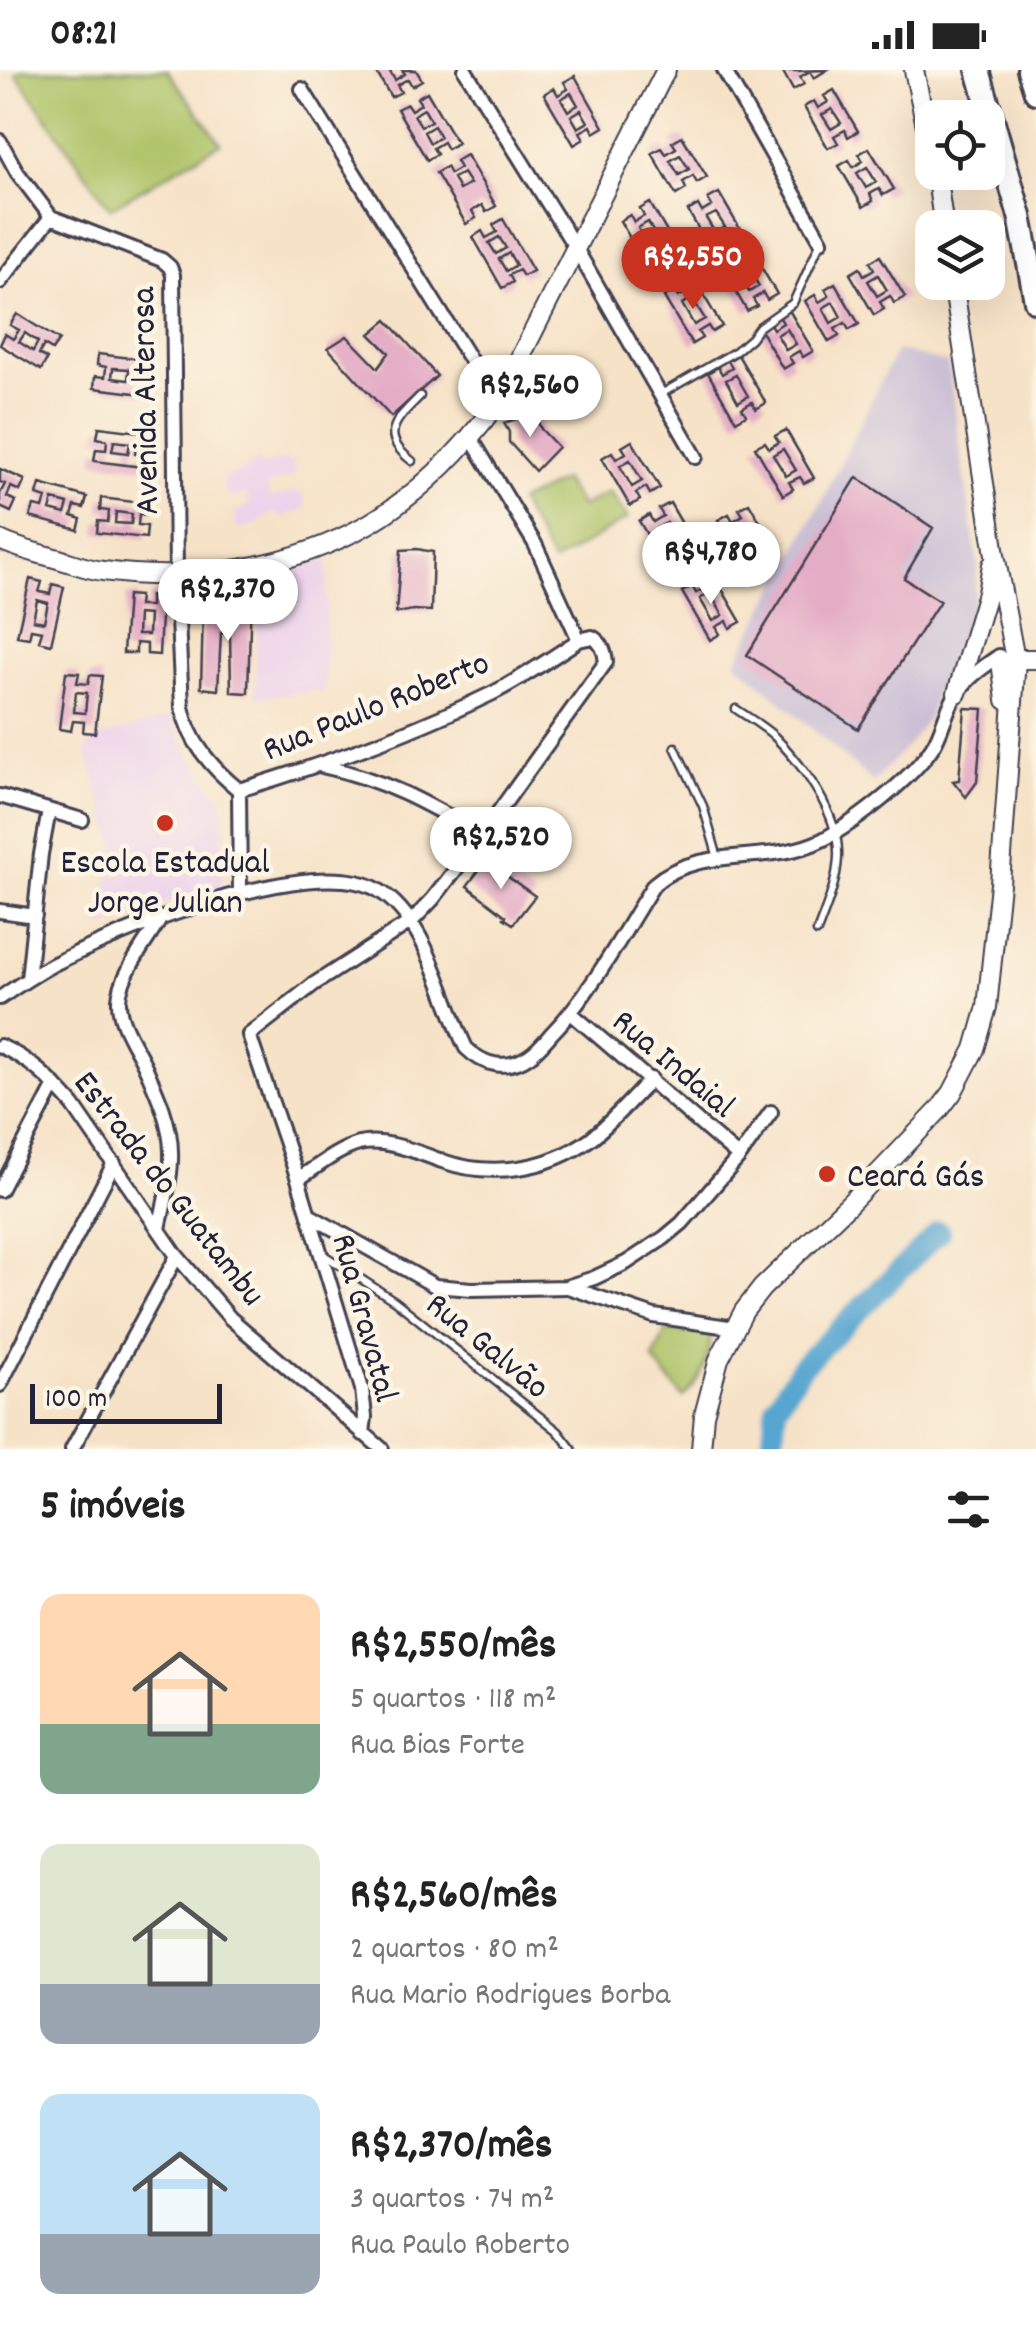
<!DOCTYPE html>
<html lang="pt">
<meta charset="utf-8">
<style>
:root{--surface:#fff;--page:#f6f6f6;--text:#222;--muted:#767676;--accent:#c8321e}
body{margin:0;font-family:Dekko,sans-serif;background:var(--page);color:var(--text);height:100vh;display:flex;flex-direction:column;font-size:38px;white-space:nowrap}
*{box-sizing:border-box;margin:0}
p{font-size:32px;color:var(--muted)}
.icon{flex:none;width:55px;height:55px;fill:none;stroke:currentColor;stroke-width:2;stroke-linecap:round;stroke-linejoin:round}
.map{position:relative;height:1379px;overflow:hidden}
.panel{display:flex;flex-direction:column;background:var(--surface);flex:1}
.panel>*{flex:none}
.fabs{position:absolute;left:915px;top:30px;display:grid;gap:20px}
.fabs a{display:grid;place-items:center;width:90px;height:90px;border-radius:20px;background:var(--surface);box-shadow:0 10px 40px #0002;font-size:50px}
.scale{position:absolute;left:30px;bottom:25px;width:192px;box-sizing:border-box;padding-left:10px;border:5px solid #22223b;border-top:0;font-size:28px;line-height:35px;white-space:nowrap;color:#22223b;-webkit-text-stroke:8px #fcf5e5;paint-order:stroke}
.price{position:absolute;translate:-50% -85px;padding:0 22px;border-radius:35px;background:#fff;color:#222;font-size:32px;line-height:65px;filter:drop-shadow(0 2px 5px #0008)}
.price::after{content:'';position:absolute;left:50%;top:60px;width:30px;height:22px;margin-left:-15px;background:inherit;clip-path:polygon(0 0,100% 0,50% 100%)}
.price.on{background:var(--accent);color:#fff}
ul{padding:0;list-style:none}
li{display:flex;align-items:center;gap:30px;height:250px;padding:0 40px}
li span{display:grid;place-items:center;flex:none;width:280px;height:200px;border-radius:20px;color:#555}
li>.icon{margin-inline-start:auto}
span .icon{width:120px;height:120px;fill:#fffc;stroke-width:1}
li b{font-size:42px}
h2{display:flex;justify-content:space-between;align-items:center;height:120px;padding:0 40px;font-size:42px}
.status{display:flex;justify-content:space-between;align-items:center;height:70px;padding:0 50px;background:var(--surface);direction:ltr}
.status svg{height:28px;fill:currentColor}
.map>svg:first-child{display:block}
.built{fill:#ecd1eb}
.industrial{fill:#cbbfd5}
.green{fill:#aec368;stroke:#687252;stroke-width:2.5}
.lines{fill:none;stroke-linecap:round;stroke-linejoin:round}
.river{stroke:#57a6d1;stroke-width:22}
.building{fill:#e4adc6;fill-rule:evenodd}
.lane-casing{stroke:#423f50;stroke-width:11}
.street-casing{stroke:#423f50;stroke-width:18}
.secondary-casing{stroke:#423f50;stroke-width:22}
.highway-casing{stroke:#423f50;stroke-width:28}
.lane{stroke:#fff;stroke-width:6}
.street{stroke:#fff;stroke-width:12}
.secondary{stroke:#fff;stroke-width:18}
.highway{stroke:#fff;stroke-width:22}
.poi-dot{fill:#c8321e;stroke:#fcf5e5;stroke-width:4}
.labels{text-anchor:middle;stroke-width:9;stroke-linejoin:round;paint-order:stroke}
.street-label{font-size:35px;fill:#22223b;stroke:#fcf5e5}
.poi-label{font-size:35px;fill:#22223b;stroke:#fcf5e5}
</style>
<div class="status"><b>08:21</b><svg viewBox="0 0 49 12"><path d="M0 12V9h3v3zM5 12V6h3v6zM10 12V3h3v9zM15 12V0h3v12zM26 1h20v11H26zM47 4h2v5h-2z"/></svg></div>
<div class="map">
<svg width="1036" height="1379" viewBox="0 0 1036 1379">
<rect width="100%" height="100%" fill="#fcf5e5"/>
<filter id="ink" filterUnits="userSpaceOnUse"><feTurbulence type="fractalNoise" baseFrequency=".01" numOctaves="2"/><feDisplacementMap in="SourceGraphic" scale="20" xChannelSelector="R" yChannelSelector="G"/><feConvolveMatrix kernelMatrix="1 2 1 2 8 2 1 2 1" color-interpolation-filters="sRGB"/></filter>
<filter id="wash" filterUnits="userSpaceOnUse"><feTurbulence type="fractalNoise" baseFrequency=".0048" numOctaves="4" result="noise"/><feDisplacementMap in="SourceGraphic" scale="40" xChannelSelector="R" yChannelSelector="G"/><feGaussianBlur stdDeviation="2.25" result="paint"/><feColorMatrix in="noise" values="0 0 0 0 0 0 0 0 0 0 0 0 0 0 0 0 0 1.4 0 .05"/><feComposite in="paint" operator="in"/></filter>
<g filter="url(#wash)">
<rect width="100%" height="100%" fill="#f6e2c7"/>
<path class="built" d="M 286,389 L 287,393 L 292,391 L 296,403 L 293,404 L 294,407 L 266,415 L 270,428 L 297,421 L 298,424 L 303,423 L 306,436 L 302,440 L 281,447 L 277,443 L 261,448 L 262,452 L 240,459 L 237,457 L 233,445 L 236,444 L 235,441 L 250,435 L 246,423 L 230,427 L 228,422 L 225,423 L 223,407 L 247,399 L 246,395 L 259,390 L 261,396 Z
M 328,489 L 325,621 L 255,627 L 258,511 Z
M 170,647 L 187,683 L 223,731 L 222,821 L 182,832 L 177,829 L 99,859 L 115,774 L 86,681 L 94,669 Z"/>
<path class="industrial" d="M 896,280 L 948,293 L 978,496 L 972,544 L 937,618 L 929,646 L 912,671 L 873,712 L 736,592 L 824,427 Z"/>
<path class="green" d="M 23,0 L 167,0 L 221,73 L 110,138 L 16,4 Z
M 563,410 L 581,437 L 609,422 L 628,448 L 553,493 L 519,432 Z
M 666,1261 L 711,1263 C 710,1286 701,1313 683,1327 L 653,1289 Z"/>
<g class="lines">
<path class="river" d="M 772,1379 L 776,1336 L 801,1297 L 939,1162"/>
</g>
<g id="blocks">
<path class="building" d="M 375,0 L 389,0 L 395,10 L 405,4 L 402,0 L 416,0 L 422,10 L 412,16 L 408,9 L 397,15 L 401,22 L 391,27 Z
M 782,0 L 796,1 L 827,0 L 814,8 L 810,1 L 800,7 L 804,14 L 793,20 Z
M 575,6 L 604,57 L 594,63 L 591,56 L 580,62 L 584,69 L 574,75 L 544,24 L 554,18 L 558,25 L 568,19 L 564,12 ZM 571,23 L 578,35 L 568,41 L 561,29 ZM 581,40 L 588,52 L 578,58 L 571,46 Z
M 834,20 L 858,61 L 848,67 L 845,60 L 834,66 L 838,73 L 828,78 L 804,37 L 814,31 L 818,38 L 828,32 L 824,26 ZM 832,39 L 841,53 L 831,59 L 822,45 Z
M 427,22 L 457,73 L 447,79 L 443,72 L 433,78 L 437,84 L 427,90 L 397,39 L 407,34 L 411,40 L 421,34 L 417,28 ZM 424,39 L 431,51 L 421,56 L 414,45 ZM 434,56 L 440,67 L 430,73 L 424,62 Z
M 682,66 L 707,107 L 697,113 L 693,106 L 683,112 L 686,119 L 676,125 L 652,83 L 662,78 L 666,84 L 676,78 L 672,72 ZM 680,85 L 689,99 L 679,105 L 670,91 Z
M 869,78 L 894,119 L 883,125 L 879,119 L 870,124 L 873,131 L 863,137 L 839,96 L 849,90 L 853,97 L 863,91 L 859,84 ZM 867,97 L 876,112 L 866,118 L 857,103 Z
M 466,85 L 496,136 L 486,142 L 482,135 L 472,141 L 476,148 L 466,154 L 436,103 L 446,97 L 450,104 L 460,98 L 456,91 ZM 463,103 L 470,114 L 459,120 L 453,108 Z
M 719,123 L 743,164 L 733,170 L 729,164 L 719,170 L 723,176 L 712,182 L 688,141 L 698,135 L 702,142 L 712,136 L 708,129 ZM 716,143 L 725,157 L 715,163 L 706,148 Z
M 650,133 L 678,181 L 668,187 L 664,180 L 654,186 L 658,193 L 648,199 L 620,151 L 630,145 L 634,152 L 644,146 L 640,139 ZM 648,152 L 660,174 L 650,180 L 638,158 Z
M 503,149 L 533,201 L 523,206 L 519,200 L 509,205 L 513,212 L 502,218 L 473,167 L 482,161 L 486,168 L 497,162 L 493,155 ZM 499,167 L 506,178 L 496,184 L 489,173 ZM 509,183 L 516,195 L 506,201 L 499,189 Z
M 753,183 L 777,224 L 767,230 L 763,223 L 753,229 L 757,236 L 747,241 L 723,200 L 733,194 L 736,201 L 747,195 L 743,188 ZM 750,202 L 759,216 L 749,222 L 740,208 Z
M 880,186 L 905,227 L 894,233 L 890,226 L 880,232 L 884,239 L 874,245 L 850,204 L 860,198 L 864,205 L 874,199 L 870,192 ZM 878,205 L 887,220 L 877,226 L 868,211 Z
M 694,209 L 722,256 L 712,262 L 708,256 L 698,262 L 702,268 L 692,274 L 664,227 L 674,221 L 678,227 L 688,221 L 684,215 ZM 692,228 L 705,249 L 694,255 L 682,234 Z
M 835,213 L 859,254 L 849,260 L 845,253 L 835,259 L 839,266 L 829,272 L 805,231 L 815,225 L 819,232 L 829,226 L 825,219 ZM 833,232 L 841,247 L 831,253 L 823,238 Z
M 789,240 L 813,281 L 803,287 L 799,281 L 789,287 L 793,293 L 783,299 L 759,258 L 769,252 L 773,259 L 783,253 L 779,246 ZM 787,259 L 796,274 L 786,280 L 777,265 Z
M 17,244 L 59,270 L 52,280 L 44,275 L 39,284 L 47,289 L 41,300 L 0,275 L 5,264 L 13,269 L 19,260 L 10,255 ZM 25,263 L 38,272 L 33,281 L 19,272 Z
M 387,250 L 437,306 L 391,347 L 328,278 L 347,266 L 378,298 L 389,283 L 370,264 Z
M 98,284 L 147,290 L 146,302 L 136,300 L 134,311 L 144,312 L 143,324 L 94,318 L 95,306 L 105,307 L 106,297 L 97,295 ZM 113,298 L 129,299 L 128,310 L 112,308 Z
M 738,285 L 766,333 L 756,339 L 752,332 L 742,338 L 746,345 L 736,351 L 708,303 L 718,297 L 722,304 L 732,298 L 728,291 ZM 736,305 L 748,326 L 738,332 L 726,310 Z
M 534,343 L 541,359 L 558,377 L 535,401 L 509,372 L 509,362 L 504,353 Z
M 99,357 L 148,363 L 146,375 L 136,373 L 135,384 L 145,385 L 143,397 L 94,391 L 96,379 L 106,380 L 107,370 L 97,368 ZM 114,371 L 130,373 L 128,383 L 112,381 Z
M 786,360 L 814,408 L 804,413 L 800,407 L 789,412 L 793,419 L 783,425 L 755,377 L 765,372 L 769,378 L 779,372 L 775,366 ZM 783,379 L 796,400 L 786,406 L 773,385 Z
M 632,371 L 660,418 L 650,424 L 646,417 L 636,423 L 640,430 L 630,436 L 602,388 L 612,382 L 616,389 L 626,383 L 622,377 ZM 630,390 L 642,411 L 632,417 L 620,396 Z
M 0,399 L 25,410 L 20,421 L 11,417 L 7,427 L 16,431 L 11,442 L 0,437 L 0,424 L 5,414 L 0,412 Z
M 857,407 L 933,458 L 904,508 L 940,531 L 858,659 L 747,585 Z
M 40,414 L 87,427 L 84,438 L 75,436 L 72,446 L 81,449 L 78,460 L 30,447 L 34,436 L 43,438 L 46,428 L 37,425 ZM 53,430 L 68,434 L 65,444 L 50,440 Z
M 101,428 L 150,434 L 149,445 L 139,444 L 138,455 L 147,456 L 146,468 L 97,463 L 98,451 L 108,452 L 109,441 L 100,440 ZM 116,442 L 132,444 L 131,454 L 115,453 Z
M 670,433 L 698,481 L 688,487 L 684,480 L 673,486 L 677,493 L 667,499 L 639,451 L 649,445 L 653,452 L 663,446 L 659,439 ZM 667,453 L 680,474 L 670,480 L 657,458 Z
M 749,433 L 777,480 L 767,486 L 763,480 L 753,485 L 757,492 L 747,498 L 718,450 L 729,444 L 733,451 L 743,445 L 739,439 ZM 747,452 L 759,473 L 749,479 L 736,458 Z
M 417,479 L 433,482 L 431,541 L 413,540 L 396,543 L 401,480 Z
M 713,504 L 741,552 L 730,558 L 727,551 L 716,557 L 720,564 L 710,570 L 682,522 L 692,516 L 696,523 L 706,517 L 703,510 ZM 710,523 L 723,545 L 713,551 L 700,529 Z
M 30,509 L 42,512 L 39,522 L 50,524 L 52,514 L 64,517 L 51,574 L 39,571 L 42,561 L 31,559 L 29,568 L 17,566 ZM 37,530 L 48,533 L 44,552 L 33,550 Z
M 232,522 L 251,523 L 248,623 L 231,622 L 230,563 L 221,563 L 218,620 L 201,618 L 203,540 L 232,543 Z
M 127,525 L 139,526 L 138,536 L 150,536 L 150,526 L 162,527 L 159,585 L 147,584 L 147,574 L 136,573 L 136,583 L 123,583 ZM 138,544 L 149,545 L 148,565 L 137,565 Z
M 66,602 L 79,603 L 77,613 L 88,614 L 90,605 L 102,606 L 95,663 L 83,662 L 84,652 L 73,651 L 71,661 L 59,659 ZM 76,622 L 87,623 L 85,643 L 74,642 Z
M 965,638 L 983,639 L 977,712 L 966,727 L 953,711 L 959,710 Z
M 486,791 L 535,826 L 513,854 L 504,848 L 506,846 L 467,816 Z"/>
</g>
</g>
<g filter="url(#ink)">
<use href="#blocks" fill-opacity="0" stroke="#423f50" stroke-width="2.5"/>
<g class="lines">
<g class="lane-casing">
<path id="lane" d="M 661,324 L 736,281 L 751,268 L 759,257 L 793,233 L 821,171
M 412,391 C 378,365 396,350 420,326
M 736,639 C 749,648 763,656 774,666 C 803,695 840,745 838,787 C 837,813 826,838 817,862
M 675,677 L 703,736 L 718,788
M 324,1185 L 395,1231 L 558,1361 L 572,1379"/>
</g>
<g class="street-casing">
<path id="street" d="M 465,0 L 575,177 L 696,387
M 724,0 L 821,171
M 302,19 L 497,333
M 0,71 L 17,102 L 51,147 L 162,190 L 170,197 L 173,205 L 176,505 L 182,637 C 189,672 212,698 239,720
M 0,212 L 51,147
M 471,368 L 535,474 L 579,570
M 322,696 C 386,710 426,733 482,765
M 239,720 C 326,694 411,663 493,623 C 523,608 551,588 579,570 L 592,567 C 602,572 605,581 606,592 L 482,765 L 433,829 L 412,851 L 314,914 L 249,965 L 298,1109 L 362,1319 L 365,1347 L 363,1364
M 239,720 L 240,824
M 0,726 L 82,750
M 0,841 L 35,846
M 28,909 L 41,784 L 49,741
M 0,928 C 17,916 34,905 52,895 C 117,862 312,781 378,820 C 428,850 442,929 466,978 C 484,996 507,1001 529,986 C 538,980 545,971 552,963 C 593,921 622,864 654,814 C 700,774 770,796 822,770 C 855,753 914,707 933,676 C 941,663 944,648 951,634 C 962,611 979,600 999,586
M 571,943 L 739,1087
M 0,976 C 30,989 52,1011 73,1035 L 177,1186 L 230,1248 L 382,1379
M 298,1109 C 317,1097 337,1080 359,1074 C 386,1068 416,1082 442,1091 C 491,1108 548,1100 590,1069 C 612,1052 631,1030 651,1009
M 0,1120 L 55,1015
M 309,1145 L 435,1216 L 472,1219 L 566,1217 L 594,1208 L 626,1193 L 664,1168 L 682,1153 L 739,1087 L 771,1042
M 159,1159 C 164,1134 172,1107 171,1082 C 171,1052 156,1021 144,994 C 135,975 118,952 119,930 C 120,905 148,870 161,848
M 568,1217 L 654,1246 L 735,1258
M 0,1315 L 114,1093
M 72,1379 L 177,1186"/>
</g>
<g class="secondary-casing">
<path id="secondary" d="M 914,0 L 932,84
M 936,102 L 944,158
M 953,212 L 995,485 L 1013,579
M 0,470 C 16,478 34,482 51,487 C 68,491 85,499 103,501 C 192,513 291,499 370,453 C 420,423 463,379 497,333 L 666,0
M 1001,591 L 1006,630
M 957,623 L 987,523 L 992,495
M 701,1379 L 704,1345 L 719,1289 L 744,1241 L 762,1218 L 850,1133 L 939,1040 L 952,1023 L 975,979 L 987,937 L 1000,814 L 1016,589 L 1036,589"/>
</g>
<g class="highway-casing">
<path id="highway" d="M 978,0 L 1020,146 L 1036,231
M 1029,0 L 1036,22"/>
</g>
<use href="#lane" class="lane"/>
<use href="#street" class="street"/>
<use href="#secondary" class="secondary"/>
<use href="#highway" class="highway"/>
</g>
</g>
<g class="poi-dot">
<circle cx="165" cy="753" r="10"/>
<circle cx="827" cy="1104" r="10"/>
</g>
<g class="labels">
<g class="street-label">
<text transform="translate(143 331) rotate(-91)" y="12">Avenida Alterosa</text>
<text transform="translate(375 634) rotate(-22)" y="12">Rua Paulo Roberto</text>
<text transform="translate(675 992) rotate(40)" y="12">Rua Indaial</text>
<text transform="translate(171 1117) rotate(52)" y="12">Estrada do Guatambu</text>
<text transform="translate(367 1247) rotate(75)" y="12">Rua Gravatal</text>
<text transform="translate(489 1274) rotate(39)" y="12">Rua Galvão</text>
</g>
<g class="poi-label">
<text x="165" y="802">Escola Estadual<tspan x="165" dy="40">Jorge Julian</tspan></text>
<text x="847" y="1116" text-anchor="start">Ceará Gás</text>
</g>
</g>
</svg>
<div class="fabs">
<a><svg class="icon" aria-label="locate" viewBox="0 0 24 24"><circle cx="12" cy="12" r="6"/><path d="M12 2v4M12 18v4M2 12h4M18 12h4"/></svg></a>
<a><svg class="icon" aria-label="layers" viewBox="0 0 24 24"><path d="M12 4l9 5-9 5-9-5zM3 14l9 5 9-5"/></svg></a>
</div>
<div class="scale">100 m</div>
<b class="price on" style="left:693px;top:242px">R$2,550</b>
<b class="price" style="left:530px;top:370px">R$2,560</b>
<b class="price" style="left:711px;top:537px">R$4,780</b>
<b class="price" style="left:228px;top:574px">R$2,370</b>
<b class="price" style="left:501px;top:822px">R$2,520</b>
</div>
<section class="panel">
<h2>5 imóveis<svg class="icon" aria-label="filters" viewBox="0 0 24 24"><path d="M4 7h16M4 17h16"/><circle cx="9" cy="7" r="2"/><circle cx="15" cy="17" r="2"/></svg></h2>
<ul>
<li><span style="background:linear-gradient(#ffd9b3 65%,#7fa58c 0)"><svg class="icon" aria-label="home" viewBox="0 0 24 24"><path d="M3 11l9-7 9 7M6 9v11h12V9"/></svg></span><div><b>R$2,550/mês</b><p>5 quartos · 118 m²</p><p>Rua Bias Forte</p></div></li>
<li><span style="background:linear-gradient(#dfe7d0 70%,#9aa5b1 0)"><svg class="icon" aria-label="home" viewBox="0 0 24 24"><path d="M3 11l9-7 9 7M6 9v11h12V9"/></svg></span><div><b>R$2,560/mês</b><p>2 quartos · 80 m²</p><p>Rua Mario Rodrigues Borba</p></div></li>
<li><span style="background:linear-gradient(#bfe0f5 70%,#9aa5b1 0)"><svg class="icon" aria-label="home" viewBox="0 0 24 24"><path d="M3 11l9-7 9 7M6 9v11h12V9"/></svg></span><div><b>R$2,370/mês</b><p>3 quartos · 74 m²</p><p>Rua Paulo Roberto</p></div></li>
</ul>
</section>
